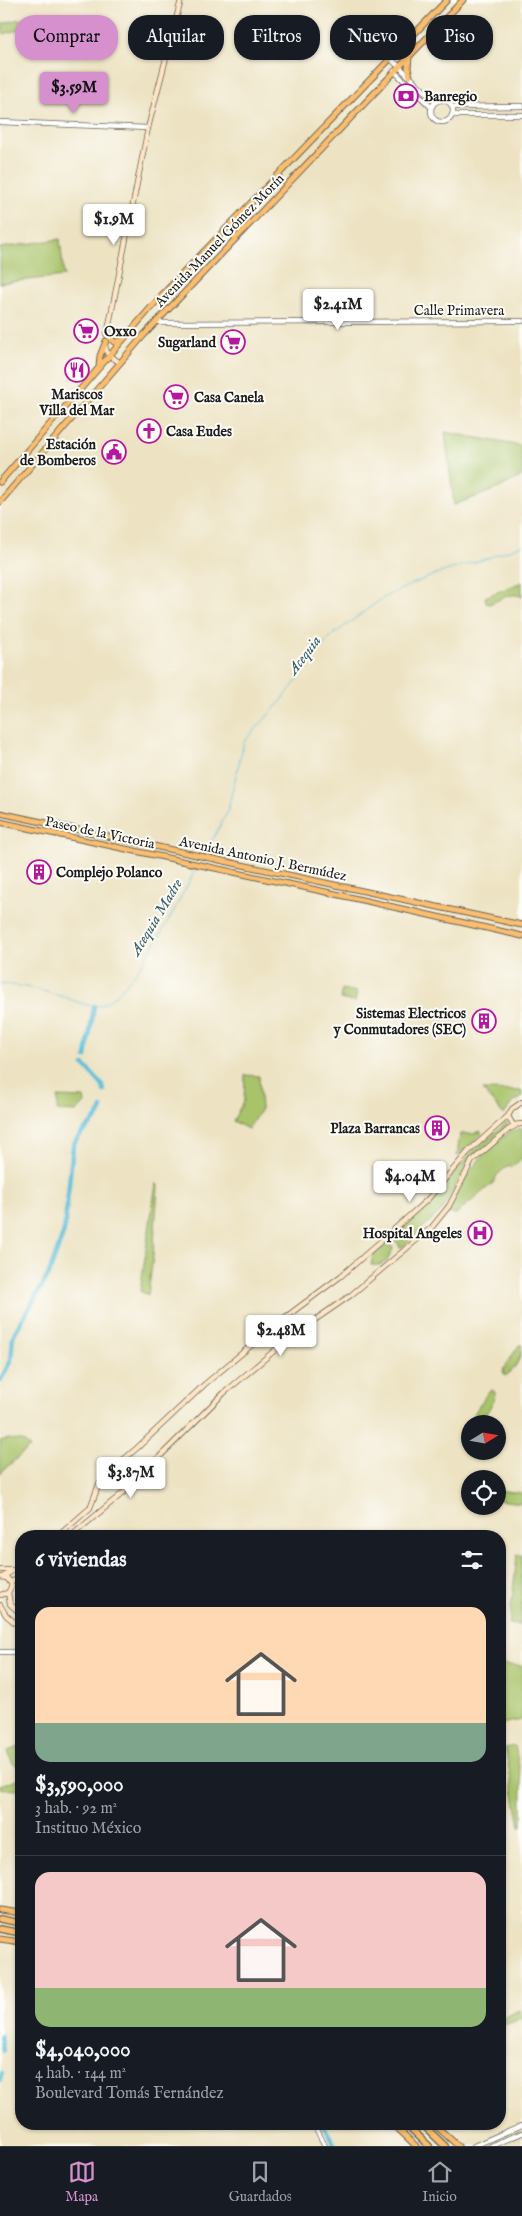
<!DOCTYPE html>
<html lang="es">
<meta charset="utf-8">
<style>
:root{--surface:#171b24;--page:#20242c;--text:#f1f3f6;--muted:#9ea1a6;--line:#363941;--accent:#d690ce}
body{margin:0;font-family:"IM FELL English",serif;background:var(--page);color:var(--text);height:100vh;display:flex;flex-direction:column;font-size:19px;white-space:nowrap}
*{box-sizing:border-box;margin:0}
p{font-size:16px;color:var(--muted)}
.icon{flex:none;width:28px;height:28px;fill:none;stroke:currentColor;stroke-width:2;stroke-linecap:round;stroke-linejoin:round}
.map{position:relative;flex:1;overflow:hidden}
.details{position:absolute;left:15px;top:1530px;width:491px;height:600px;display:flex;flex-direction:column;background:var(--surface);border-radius:20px;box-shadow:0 1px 4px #0004}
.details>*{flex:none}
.top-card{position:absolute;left:15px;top:15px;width:492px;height:45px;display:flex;gap:10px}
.needle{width:32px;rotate:79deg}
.fabs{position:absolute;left:461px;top:1415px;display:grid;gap:10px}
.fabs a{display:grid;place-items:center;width:45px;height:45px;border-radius:50%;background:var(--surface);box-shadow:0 1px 4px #0004;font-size:25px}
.price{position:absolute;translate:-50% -42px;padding:0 11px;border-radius:5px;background:#fff;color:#222;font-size:16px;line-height:32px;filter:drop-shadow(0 1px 2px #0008)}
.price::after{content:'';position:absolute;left:50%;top:30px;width:15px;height:11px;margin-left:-8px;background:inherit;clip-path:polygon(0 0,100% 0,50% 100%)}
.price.current{background:var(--accent);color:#111}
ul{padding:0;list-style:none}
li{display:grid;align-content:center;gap:10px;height:265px;padding:0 20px}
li+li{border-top:1px solid var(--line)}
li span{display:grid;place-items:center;height:155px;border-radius:15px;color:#555}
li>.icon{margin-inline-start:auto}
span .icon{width:90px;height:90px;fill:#fffc;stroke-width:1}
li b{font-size:21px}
h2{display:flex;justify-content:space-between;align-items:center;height:60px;padding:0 20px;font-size:21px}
.tag{padding:0 18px;border-radius:20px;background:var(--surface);box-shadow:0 1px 4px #0004;font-size:18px;line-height:45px}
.tag.current{background:var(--accent);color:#111}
.menu{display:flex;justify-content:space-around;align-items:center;height:70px;border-top:1px solid var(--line);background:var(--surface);font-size:14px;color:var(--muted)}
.menu a{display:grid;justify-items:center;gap:2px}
.menu .current{color:var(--accent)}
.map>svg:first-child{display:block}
.green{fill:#a8c369;stroke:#627042}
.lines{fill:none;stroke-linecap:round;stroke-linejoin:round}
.stream{stroke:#5bbeda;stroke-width:1}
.canal{stroke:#5bbeda;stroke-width:4.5}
.tertiary-casing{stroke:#656256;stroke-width:6}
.secondary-casing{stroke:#656256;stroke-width:6}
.primary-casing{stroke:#656256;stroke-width:7}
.trunk-casing{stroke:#656256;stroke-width:8}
.tertiary{stroke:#fff;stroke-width:4.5}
.secondary{stroke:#fde5c5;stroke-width:4.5}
.primary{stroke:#fbbd6e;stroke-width:5}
.trunk{stroke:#fbbd6e;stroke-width:5.5}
.labels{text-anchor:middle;stroke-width:4;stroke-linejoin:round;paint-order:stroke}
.poi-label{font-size:14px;font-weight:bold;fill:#1c1c1c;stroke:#fdfcf7;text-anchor:start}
.street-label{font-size:14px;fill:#1c1c1c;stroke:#fdfcf7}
.water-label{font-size:15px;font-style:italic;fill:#355d68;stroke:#fdfcf7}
</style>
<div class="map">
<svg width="522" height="2146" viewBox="0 0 522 2146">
<rect width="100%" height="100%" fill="#fdfcf7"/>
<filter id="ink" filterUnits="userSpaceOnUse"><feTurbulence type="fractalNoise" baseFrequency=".02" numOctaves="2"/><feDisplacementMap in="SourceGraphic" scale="10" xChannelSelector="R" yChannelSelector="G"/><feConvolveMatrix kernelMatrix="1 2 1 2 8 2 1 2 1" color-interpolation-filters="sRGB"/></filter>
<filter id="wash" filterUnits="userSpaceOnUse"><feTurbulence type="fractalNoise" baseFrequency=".0096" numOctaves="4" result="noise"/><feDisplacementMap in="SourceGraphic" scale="20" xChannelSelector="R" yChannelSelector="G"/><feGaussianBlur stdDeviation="1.12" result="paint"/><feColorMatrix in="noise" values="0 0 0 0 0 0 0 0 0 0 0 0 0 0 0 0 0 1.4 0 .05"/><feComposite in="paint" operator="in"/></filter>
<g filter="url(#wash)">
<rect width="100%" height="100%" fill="#ede3c3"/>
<path class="green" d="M 39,15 L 41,25 L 24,29 L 21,19 Z
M 19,19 L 21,29 L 4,34 L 1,24 Z
M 60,239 L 64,276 L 0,283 L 0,248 Z
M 445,432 L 522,446 L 522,476 L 499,488 L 454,505 Z
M 522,582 L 522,597 C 512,591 500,600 489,604 L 486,602 L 485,597 Z
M 342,989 L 357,992 L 355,1002 L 340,999 Z
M 245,1075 L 259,1076 L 261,1109 L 248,1129 L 233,1121 L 244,1100 Z
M 483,1090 L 522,1091 L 522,1097 L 511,1104 L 504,1115 Z
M 58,1097 L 84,1098 L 85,1103 L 76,1112 L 57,1111 Z
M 507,1122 L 508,1125 L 469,1161 L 442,1210 L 402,1248 L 400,1248 L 398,1243 L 390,1237 L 435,1197 L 470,1154 Z
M 522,1128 L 522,1158 L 512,1167 L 509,1165 L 497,1175 L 494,1182 L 456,1214 L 448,1214 C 459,1186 489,1134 522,1128 Z
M 480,1131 L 482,1134 L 457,1156 L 460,1134 L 473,1134 Z
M 156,1183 L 158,1186 L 153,1257 L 148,1295 L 140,1291 Z
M 385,1246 L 392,1246 L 393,1249 L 387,1261 L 380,1265 L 371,1265 L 373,1255 Z
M 519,1345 L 522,1345 C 522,1356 516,1370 505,1376 L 503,1371 L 504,1368 Z
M 492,1390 L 495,1392 C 495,1404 485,1414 478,1424 L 473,1424 L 472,1417 L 488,1392 Z
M 8,1439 L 22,1441 L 30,1447 L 0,1473 L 0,1441 Z
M 498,1490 L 522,1493 L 522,1503 L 498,1500 Z
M 517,1555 L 522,1555 L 522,1606 L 520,1625 L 509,1624 Z
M 500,1664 L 522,1666 L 522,1720 L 500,1724 Z
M 21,1746 L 21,1768 L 12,1763 L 8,1751 Z
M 515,1746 L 522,1782 L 522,1826 L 520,1826 L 505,1748 Z
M 21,1778 L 21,1790 L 0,1789 L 0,1785 Z
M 519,2010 L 522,2017 L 513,2022 L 500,2026 L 500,2020 Z"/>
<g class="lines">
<path class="stream" d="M 204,855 L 227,813 L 244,742 L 282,700 L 330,637 L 383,598 L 408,586 L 436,574 L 488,558 L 522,545
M 0,984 C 23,985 45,991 67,998 C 75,1001 84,1005 92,1006 C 126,1011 182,894 197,867"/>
<path class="canal" d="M 86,1057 L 94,1006
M 84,1065 L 103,1086 L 104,1091
M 0,1381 L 11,1360 L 13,1337 L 15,1332 L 49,1274 L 64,1231 L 73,1146 C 79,1130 97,1124 102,1108
M 15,1618 L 21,1624
M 0,2036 L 3,2050
M 0,2080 L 2,2073
M 323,2124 L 335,2146"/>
</g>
</g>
<g filter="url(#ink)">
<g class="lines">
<g class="tertiary-casing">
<path id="tertiary" d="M 390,58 L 435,101
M 394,71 L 431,107
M431 111a11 11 0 1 1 22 0a11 11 0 1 1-22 0Z
M 452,107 L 522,106
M 452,115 L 522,115
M 0,122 L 148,128
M 157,321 L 163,323 L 522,321
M 0,1652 L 21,1652
M 314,2124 L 325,2146
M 474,2146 L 522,2125
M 491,2146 L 522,2133"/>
</g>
<g class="secondary-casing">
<path id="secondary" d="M 107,335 L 148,128 L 181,0
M 105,345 L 107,353 L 120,363
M 522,1102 L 512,1109 L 508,1116 L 513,1125 L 522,1124
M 58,1536 L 90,1508 L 99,1484 L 108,1473 L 137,1448 L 205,1384 L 283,1319 L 341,1276 L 381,1241 L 427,1200 L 468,1152 L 508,1116
M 71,1536 L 124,1492 L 224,1393 L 293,1335 L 351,1295 L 432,1227 L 449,1206 L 472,1161 L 508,1130 L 515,1126
M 0,1570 L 13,1570
M 4,1576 L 21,1566
M 0,1577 L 7,1578 L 12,1585 L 8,1593 L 0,1595
M 11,1582 L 21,1577
M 8,1593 L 10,1604 L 21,1614
M 0,1605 L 6,1615 L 21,1628"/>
</g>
<g class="primary-casing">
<path id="primary" d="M 409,57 L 408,68 L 410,76
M 229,226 L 234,231 L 235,239
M 107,334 L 114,342 L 122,341
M 99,367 L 100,356 L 106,341
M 0,482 L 161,296 L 447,0
M 0,502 L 144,335 L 463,0
M 0,813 L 522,925
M 0,822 L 340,895 L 522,936
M 0,1910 L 21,1913
M 0,1939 L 21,1942
M 393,2124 L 416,2146
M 434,2124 L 458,2146"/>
</g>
<g class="trunk-casing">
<path id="trunk" d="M 0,1919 L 21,1923
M 0,1929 L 21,1933
M 406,2124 L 429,2146
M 422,2124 L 445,2146"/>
</g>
<use href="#tertiary" class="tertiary"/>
<use href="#secondary" class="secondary"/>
<use href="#primary" class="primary"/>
<use href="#trunk" class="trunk"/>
</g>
</g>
<defs>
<g id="bank-ring" transform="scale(1.25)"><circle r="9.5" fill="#fdfcf7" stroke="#b5179e" stroke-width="1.5"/><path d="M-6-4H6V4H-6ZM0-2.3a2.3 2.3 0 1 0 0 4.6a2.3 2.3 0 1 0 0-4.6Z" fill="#b5179e"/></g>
<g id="supermarket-ring" transform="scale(1.25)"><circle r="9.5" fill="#fdfcf7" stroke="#b5179e" stroke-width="1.5"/><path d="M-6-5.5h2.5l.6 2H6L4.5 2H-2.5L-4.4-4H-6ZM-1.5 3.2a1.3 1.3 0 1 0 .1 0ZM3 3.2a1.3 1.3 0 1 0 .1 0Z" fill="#b5179e"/></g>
<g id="restaurant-ring" transform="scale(1.25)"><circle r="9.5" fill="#fdfcf7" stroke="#b5179e" stroke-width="1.5"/><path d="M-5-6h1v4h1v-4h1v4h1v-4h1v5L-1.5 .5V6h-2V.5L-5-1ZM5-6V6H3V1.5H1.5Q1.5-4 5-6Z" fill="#b5179e"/></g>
<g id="church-ring" transform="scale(1.25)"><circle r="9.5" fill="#fdfcf7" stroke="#b5179e" stroke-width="1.5"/><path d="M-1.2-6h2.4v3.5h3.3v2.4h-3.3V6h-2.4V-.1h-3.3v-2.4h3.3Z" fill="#b5179e"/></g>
<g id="civic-ring" transform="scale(1.25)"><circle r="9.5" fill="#fdfcf7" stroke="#b5179e" stroke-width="1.5"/><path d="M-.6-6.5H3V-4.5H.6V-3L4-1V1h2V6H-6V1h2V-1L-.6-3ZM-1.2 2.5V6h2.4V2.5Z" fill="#b5179e"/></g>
<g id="building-ring" transform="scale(1.25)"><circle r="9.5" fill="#fdfcf7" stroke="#b5179e" stroke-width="1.5"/><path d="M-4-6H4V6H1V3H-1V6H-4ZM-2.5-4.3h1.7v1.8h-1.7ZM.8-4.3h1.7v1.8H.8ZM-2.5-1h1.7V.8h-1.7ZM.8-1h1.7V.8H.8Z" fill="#b5179e"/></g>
<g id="hospital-ring" transform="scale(1.25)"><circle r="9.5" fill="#fdfcf7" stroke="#b5179e" stroke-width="1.5"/><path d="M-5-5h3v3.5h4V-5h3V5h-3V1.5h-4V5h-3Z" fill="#b5179e"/></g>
</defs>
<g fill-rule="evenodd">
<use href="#bank-ring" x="406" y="96"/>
<use href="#supermarket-ring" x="86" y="331"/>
<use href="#supermarket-ring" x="233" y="342"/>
<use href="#restaurant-ring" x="77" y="370"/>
<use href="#supermarket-ring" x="176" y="397"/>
<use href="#church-ring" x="149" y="431"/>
<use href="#civic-ring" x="114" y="452"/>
<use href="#building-ring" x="39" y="872"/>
<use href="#building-ring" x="484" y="1021"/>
<use href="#building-ring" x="437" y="1128"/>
<use href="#hospital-ring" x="480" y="1233"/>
</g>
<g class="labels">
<g class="poi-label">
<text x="424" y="101">Banregio</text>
<text x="104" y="336">Oxxo</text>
<text x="216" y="347" text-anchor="end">Sugarland</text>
<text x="77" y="399" text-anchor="middle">Mariscos<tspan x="77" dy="16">Villa del Mar</tspan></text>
<text x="194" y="402">Casa Canela</text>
<text x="166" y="436">Casa Eudes</text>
<text x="96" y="449" text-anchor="end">Estación<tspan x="96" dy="16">de Bomberos</tspan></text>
<text x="56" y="877">Complejo Polanco</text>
<text x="466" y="1018" text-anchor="end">Sistemas Electricos<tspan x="466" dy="16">y Conmutadores (SEC)</tspan></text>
<text x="420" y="1133" text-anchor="end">Plaza Barrancas</text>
<text x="462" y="1238" text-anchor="end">Hospital Angeles</text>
</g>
<g class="street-label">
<text transform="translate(219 240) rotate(-46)" y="5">Avenida Manuel Gómez Morín</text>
<text x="459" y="315">Calle Primavera</text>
<text transform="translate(100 832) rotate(12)" y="5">Paseo de la Victoria</text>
<text transform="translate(263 858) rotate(12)" y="5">Avenida Antonio J. Bermúdez</text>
</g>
<g class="water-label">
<text transform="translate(304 655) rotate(-53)" y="5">Acequia</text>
<text transform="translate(156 917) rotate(-59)" y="5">Acequia Madre</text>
</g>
</g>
</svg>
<div class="fabs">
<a><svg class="needle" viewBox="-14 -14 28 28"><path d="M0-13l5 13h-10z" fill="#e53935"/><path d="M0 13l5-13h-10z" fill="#9ea1a6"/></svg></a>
<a><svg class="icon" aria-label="locate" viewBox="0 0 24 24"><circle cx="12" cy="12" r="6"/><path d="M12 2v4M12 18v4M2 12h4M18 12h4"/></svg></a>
</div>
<b class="price current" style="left:74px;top:114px">$3.59M</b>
<b class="price" style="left:114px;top:246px">$1.9M</b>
<b class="price" style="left:338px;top:331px">$2.41M</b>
<b class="price" style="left:410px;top:1203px">$4.04M</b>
<b class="price" style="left:281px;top:1357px">$2.48M</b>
<b class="price" style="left:131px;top:1499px">$3.87M</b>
<div class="top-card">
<a class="tag current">Comprar</a>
<a class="tag">Alquilar</a>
<a class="tag">Filtros</a>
<a class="tag">Nuevo</a>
<a class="tag">Piso</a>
</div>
<section class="details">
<h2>6 viviendas<svg class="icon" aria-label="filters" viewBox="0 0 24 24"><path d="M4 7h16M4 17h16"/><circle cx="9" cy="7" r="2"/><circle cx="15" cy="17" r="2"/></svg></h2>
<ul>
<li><span style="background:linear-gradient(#ffd9b3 75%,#7fa58c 0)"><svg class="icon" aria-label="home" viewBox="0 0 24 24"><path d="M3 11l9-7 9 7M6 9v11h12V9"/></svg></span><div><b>$3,590,000</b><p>3 hab. · 92 m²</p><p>Instituo México</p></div></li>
<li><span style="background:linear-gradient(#f6c9c9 75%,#8fb573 0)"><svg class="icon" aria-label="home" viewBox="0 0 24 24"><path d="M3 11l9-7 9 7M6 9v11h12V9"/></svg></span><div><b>$4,040,000</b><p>4 hab. · 144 m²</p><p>Boulevard Tomás Fernández</p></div></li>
</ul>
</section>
</div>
<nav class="menu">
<a class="current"><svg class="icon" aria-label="map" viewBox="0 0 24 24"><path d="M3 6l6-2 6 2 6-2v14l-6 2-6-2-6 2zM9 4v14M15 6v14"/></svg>Mapa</a>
<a><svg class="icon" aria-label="saved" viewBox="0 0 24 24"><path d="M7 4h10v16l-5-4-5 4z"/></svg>Guardados</a>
<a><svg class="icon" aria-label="home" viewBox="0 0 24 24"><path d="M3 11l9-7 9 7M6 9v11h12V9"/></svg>Inicio</a>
</nav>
